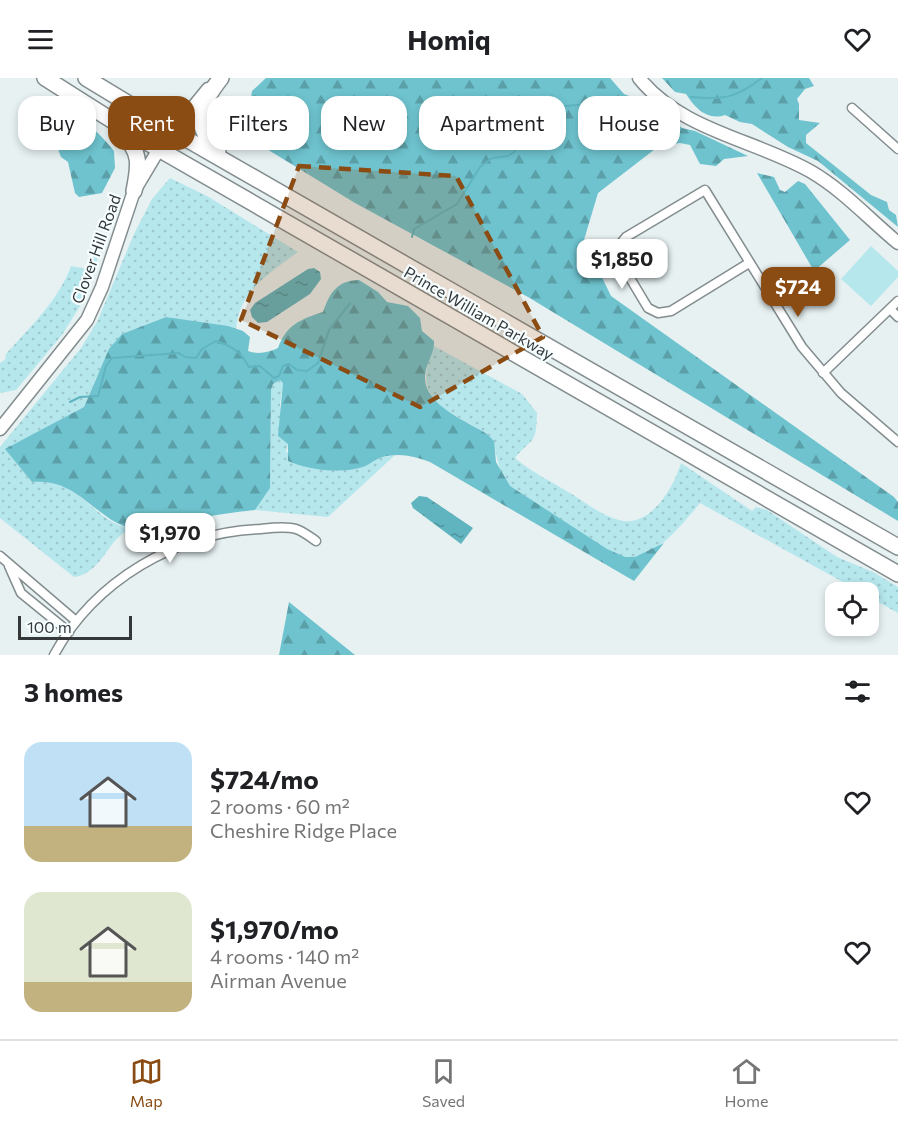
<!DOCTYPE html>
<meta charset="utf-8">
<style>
:root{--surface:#fff;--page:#f2f2f2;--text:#202124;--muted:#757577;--line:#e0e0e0;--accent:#8b4c14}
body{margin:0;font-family:Commissioner,sans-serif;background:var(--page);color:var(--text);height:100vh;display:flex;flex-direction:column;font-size:22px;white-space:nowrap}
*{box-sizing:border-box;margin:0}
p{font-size:20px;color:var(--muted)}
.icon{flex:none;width:33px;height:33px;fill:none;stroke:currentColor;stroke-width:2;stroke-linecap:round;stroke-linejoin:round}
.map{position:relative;height:577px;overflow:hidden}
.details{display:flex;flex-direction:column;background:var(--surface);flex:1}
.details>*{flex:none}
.top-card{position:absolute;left:18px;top:18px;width:862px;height:54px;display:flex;gap:12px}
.buttons{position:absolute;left:825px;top:504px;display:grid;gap:12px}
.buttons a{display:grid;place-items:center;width:54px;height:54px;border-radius:12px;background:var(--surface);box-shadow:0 3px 9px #0003;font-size:30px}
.scale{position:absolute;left:18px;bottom:15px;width:114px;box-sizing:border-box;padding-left:6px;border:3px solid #343838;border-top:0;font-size:16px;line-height:21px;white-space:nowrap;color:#343838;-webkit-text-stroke:4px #f6feff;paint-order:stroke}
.price{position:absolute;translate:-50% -51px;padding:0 14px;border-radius:12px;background:#fff;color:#222;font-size:20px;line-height:39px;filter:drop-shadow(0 2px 3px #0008)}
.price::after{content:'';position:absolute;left:50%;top:36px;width:18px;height:14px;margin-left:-9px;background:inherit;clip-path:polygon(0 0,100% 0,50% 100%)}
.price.current{background:var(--accent);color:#fff}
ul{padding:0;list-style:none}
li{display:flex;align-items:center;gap:18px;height:150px;padding:0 24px}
li span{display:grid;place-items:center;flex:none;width:168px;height:120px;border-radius:18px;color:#555}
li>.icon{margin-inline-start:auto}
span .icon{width:72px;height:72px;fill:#fffc;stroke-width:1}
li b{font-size:26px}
h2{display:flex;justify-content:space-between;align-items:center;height:72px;padding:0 24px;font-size:26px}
.chip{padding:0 21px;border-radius:18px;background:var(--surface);box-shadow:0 3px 9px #0003;font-size:21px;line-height:54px}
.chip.current{background:var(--accent);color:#fff}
header{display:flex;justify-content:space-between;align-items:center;height:78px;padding:0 24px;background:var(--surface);font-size:27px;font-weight:700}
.dock{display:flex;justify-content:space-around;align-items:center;height:84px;border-top:2px solid var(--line);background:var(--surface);font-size:16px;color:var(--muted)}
.dock a{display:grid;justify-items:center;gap:3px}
.dock .current{color:var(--accent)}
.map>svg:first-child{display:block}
.grass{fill:url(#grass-dots)}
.forest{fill:url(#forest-firs)}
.garden{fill:#b5e7ed}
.water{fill:url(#water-ripples)}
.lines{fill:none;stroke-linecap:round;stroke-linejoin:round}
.stream{stroke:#5fb4bf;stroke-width:2}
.street-casing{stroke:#838c8e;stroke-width:11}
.secondary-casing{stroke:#838c8e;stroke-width:15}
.highway-casing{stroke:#838c8e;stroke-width:18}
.street{stroke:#fff;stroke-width:8}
.secondary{stroke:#fff;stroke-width:12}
.highway{stroke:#fff;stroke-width:15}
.marked{fill:#8b4c14;fill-opacity:0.2;stroke:#8b4c14;stroke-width:4.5;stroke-dasharray:12 8;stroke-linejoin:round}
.labels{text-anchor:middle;stroke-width:4.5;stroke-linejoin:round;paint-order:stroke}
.street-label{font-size:16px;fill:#343838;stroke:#f6feff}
</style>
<header><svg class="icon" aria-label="menu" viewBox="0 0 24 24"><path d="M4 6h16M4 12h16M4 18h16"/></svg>Homiq<svg class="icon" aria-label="heart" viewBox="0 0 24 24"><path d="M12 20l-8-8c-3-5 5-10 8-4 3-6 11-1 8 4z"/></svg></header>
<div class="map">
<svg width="898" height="577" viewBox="0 0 898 577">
<defs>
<pattern id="grass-dots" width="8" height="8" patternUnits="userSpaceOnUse" patternTransform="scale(1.5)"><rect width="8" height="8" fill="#b5e7ed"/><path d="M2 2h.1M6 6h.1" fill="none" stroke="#9cc7cc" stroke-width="1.8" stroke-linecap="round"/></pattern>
<pattern id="forest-firs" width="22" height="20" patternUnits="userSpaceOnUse" patternTransform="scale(1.5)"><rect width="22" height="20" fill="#6ec3ce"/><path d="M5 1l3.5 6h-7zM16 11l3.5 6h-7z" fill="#5b9fa8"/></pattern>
<pattern id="water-ripples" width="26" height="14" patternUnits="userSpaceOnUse" patternTransform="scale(1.5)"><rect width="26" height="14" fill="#5fb4bf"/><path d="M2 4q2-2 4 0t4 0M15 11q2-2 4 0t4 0" fill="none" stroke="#4f939c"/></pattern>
</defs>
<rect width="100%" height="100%" fill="#e7f1f2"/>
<path class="grass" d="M 170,100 L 207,118 L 298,174 C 270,195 239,213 236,251 L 166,239 L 122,256 L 96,300 L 84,329 L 6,371 L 32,404 C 81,399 90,442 131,451 C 107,460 103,495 74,499 L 0,440 L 0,369 L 81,270 L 97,244 L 134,156 L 152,121 Z
M 99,177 L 80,228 L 62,257 L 16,312 L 0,315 L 0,285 L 5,282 L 6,276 C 29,250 59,222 71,188 L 87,191 L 91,180 Z
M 434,268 L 522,316 L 537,335 C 536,368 533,358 515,380 C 531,394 552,404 570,415 C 585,424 602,438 619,442 C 650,451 674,409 681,385 L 752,433 L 756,429 L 767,432 L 837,479 L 873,494 L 898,509 L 898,535 L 869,519 L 868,514 L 861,514 L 700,425 C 684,444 652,486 624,479 C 604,474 585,458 568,447 C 549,436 525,425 510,409 C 495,393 499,368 487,356 C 445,329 410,325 434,268 Z
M 280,302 L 283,305 L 280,327 L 285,362 L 288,366 L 286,374 L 362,389 L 380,380 L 395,377 L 328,439 L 255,432 L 270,409 L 271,312 L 273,306 Z"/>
<path class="forest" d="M 266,0 L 610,0 L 624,16 L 652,27 L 682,50 L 695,53 L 748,78 L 724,81 L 716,88 L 700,86 L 690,67 L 680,65 L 659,68 L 598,115 L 584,162 L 611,218 L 894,419 L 898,424 L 898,443 L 528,219 L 355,125 L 257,65 L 248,39 L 252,13 Z
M 662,0 L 809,0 L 814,8 L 805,11 L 797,21 L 799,26 L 799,42 L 820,45 L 806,57 L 806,65 L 871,117 L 887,124 L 889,132 L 896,137 L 898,149 L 818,83 L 788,69 L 752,46 L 740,44 L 725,37 C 707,43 695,30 686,16 L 675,14 Z
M 63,36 C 83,37 103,59 114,73 L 115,90 L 102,115 L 79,119 L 75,115 L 68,84 L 61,79 L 58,71 Z
M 757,95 L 774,99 L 780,112 L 785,114 L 798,103 L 805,106 L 850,162 L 814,193 Z
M 359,202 L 378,214 L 387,224 L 408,228 L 420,240 L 422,253 L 434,263 C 435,275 425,286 425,299 C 424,327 467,343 487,356 L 494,363 L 496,384 L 510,408 L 607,471 L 625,479 L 635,479 L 664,465 L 634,503 L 430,384 C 413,378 398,374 380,380 C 374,382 369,387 363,389 C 341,396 308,392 288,383 L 288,366 L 278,358 L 283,305 L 280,302 L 273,306 L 271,312 L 270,410 L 255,432 C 234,434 213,437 191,442 C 176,445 158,455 142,453 C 95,447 82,399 32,404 L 5,371 L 84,329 L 109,271 L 122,256 L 166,239 L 228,248 L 243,253 L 250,259 L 248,273 C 258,277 269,274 278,270 C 286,247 301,241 323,234 C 330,214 337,203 359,202 Z
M 289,524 L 355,577 L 279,577 Z"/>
<path class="garden" d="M 871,168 L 898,193 L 898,199 L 871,228 L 841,201 Z"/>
<path class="water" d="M 314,190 L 320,194 L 321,201 L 310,216 L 267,244 L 258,245 L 252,239 L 250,232 L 255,225 L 308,191 Z
M 419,418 L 427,419 L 473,450 L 461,466 L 413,430 L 411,425 Z"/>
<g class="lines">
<path class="stream" d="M 691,19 C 724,22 736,20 762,0
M 412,159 L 414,151 L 457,126 L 480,89 L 492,80 L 508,78 L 514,74 L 523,61 L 525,41 L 535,33 L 551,29 L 591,26 L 608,30 L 626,27
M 70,324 L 80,319 L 98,318 L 106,288 L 112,280 L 179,275 L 185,279 L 196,280 L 202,271 L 216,263 C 232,268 241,274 249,289 L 260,288 L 274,300 L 279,298 L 283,288 L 289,286 L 297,292 L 307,293 L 318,285 L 329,252 L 350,225"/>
<g class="street-casing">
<path id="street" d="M 852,30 L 898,71
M 749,185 L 671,233 L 658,235 L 648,230 L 618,180 L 618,169 L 626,159 L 705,112 L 802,269 L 841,315 L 898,364
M 891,232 L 898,239
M 823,295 L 898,223
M 0,478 L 76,543
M 9,488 L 21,515 L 69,554
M 54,577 C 94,503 177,454 260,451 C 270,450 286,448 296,451 C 303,453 310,459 316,463"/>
</g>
<g class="secondary-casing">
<path id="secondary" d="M 639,0 C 682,53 753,61 810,93 C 843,112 869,141 898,165
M 0,351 L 87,242 L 102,209 L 134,113 L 159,71 L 208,11"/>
</g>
<g class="highway-casing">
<path id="highway" d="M 45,0 L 143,62 L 898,496
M 86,0 L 190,63 L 898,469
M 121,56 C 142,73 139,88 134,113
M 218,73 C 191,46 199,28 221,0"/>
</g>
<use href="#street" class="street"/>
<use href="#secondary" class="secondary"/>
<use href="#highway" class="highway"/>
</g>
<path class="marked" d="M 299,88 L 456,98 L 543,259 L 420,329 L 241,242 Z"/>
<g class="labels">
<g class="street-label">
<text transform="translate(96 171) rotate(-70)" y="6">Clover Hill Road</text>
<text transform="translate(479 235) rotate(30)" y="6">Prince William Parkway</text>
</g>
</g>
</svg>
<div class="buttons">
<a><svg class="icon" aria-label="locate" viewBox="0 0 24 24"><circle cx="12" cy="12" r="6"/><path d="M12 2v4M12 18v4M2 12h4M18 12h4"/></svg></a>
</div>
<div class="scale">100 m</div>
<b class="price" style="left:622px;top:212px">$1,850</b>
<b class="price current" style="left:798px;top:240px">$724</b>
<b class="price" style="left:170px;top:486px">$1,970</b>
<div class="top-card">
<a class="chip">Buy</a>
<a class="chip current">Rent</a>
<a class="chip">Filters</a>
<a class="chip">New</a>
<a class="chip">Apartment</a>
<a class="chip">House</a>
</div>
</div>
<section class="details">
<h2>3 homes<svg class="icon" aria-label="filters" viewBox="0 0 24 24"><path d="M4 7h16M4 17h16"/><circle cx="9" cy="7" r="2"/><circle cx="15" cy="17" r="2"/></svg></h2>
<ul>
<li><span style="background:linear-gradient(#bfe0f5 70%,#c2b280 0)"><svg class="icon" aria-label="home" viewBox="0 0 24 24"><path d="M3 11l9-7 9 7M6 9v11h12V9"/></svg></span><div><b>$724/mo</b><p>2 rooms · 60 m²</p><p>Cheshire Ridge Place</p></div><svg class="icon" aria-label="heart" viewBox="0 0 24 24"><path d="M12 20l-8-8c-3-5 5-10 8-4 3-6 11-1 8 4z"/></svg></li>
<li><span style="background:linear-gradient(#dfe7d0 75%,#c2b280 0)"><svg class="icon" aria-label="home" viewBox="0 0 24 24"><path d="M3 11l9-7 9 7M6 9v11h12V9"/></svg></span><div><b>$1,970/mo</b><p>4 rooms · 140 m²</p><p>Airman Avenue</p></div><svg class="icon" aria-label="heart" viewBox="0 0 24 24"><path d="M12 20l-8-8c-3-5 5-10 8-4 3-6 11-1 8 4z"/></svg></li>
</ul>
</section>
<nav class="dock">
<a class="current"><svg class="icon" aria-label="map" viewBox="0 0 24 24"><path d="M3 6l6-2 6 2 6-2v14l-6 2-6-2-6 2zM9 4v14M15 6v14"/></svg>Map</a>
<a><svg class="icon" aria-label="saved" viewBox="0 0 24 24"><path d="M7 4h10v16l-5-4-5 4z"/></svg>Saved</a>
<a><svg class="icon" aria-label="home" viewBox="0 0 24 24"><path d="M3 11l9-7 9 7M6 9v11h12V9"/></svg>Home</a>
</nav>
